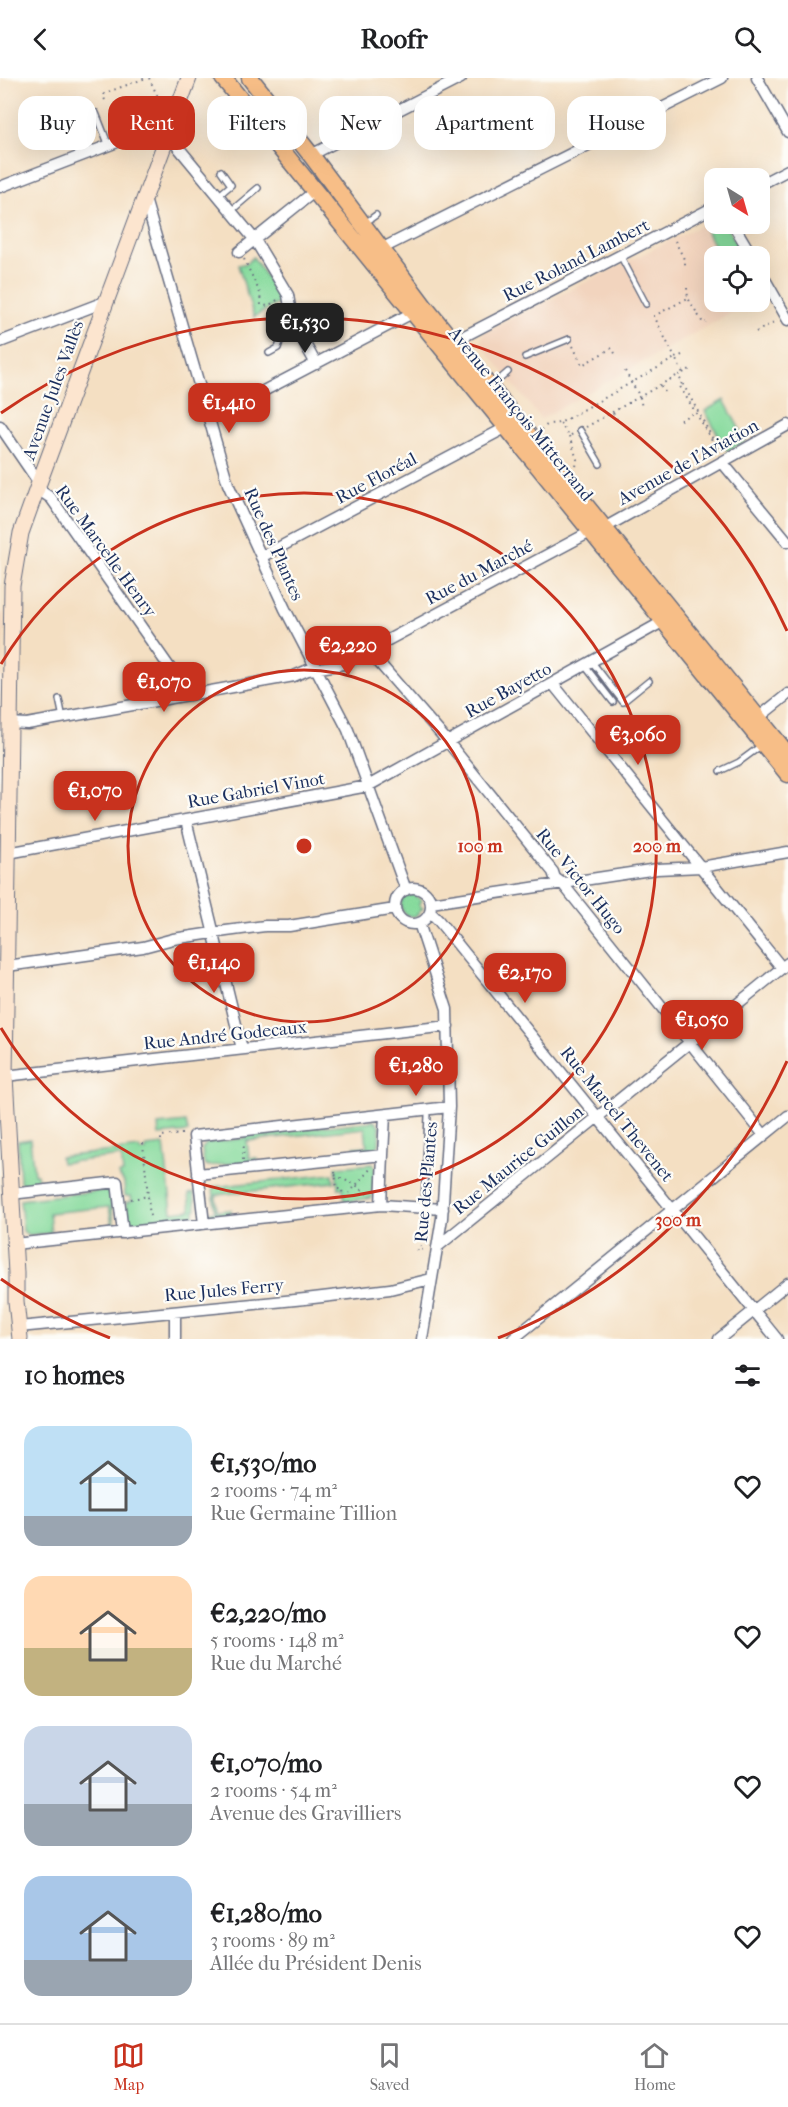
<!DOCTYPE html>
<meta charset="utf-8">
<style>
:root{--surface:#fff;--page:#f6f6f6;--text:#202124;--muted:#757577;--line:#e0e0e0;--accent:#c8321e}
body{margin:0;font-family:"IM FELL French Canon",serif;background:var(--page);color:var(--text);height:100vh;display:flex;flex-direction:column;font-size:22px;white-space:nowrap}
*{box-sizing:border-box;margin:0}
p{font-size:20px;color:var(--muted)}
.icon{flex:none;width:33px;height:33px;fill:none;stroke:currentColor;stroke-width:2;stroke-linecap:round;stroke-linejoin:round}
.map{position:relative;height:1261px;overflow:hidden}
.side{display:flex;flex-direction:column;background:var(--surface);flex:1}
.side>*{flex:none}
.top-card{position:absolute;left:18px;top:18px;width:753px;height:54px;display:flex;gap:12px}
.needle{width:39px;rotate:143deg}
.fabs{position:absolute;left:704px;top:90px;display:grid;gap:12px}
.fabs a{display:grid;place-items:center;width:66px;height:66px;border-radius:12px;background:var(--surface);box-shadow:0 6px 24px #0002;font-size:30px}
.price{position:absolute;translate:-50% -51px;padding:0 14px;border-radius:12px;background:var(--accent);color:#fff;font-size:20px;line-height:39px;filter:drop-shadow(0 2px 3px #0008)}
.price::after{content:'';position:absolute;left:50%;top:36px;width:18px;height:14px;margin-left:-9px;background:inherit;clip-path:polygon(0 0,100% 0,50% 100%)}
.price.on{background:#222;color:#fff}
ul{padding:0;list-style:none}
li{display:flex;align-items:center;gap:18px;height:150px;padding:0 24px}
li span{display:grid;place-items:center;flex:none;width:168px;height:120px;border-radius:18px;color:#555}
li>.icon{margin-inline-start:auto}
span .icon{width:72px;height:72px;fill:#fffc;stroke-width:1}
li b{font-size:26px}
h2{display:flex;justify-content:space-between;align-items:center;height:72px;padding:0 24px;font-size:26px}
.tag{padding:0 21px;border-radius:18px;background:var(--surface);box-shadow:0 6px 24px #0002;font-size:21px;line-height:54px}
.tag.on{background:var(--accent);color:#fff}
header{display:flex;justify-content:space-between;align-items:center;height:78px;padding:0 24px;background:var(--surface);font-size:27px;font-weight:800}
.tabs{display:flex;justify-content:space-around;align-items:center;height:84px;border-top:2px solid var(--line);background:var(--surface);font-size:16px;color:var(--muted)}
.tabs a{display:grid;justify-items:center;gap:3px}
.tabs .on{color:var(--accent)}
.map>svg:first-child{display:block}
.built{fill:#f2d4be}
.green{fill:#86da9c;stroke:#50847d;stroke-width:1.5}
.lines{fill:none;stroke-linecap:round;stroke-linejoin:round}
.lane-casing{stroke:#676d81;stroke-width:8}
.street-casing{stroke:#676d81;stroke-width:13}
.secondary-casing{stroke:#676d81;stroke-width:17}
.primary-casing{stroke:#676d81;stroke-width:19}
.path{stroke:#676d81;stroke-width:2;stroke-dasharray:1.5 4.5;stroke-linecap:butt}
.lane{stroke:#fff;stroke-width:5}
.street{stroke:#fff;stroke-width:10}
.secondary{stroke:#fce5cf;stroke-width:15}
.primary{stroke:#f7be87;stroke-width:16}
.ring{fill:none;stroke:#c8321e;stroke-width:3}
.labels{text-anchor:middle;stroke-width:4.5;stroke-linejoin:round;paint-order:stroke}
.street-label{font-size:18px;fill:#1b2f5e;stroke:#fdfcf7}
.centre{fill:#c8321e;stroke:#fdfcf7;stroke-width:3}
.ring-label{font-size:18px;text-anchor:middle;font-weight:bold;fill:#c8321e;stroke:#fdfcf7;stroke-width:4.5;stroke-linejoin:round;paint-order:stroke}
</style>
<header><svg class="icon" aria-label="back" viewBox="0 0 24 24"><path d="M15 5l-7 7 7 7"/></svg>Roofr<svg class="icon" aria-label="search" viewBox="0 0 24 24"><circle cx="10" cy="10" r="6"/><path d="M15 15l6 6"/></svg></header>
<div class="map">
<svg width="788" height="1261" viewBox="0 0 788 1261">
<rect width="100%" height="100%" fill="#fdfcf7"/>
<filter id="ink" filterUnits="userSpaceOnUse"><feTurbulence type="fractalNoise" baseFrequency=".0167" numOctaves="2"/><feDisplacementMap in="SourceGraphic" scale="12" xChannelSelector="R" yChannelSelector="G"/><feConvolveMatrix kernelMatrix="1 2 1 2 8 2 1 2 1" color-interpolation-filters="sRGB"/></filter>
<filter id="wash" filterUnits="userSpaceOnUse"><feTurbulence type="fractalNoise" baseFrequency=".008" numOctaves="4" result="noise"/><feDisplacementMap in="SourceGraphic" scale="24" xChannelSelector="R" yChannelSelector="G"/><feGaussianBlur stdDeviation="1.35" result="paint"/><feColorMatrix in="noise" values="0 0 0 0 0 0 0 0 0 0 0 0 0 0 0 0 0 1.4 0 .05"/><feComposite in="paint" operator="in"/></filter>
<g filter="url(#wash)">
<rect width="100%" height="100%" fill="#f4dfc2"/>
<path class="built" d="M 714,141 L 714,146 L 725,146 L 744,178 L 714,178 L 714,224 L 750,224 L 541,341 L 481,266 L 483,255 Z
M 4,534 L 1,643 L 0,647 L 0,536 Z"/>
<path class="green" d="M 714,141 L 714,146 L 725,146 L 744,178 L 719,178 L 703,146 Z
M 253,179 L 282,223 L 254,239 L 238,187 L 247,185 Z
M 724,322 L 746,363 L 727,373 L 705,333 Z
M 413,816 L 422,823 L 419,825 L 420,829 L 423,830 L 416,838 C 404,840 398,831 403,820 Z
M 374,1043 L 380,1048 L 379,1067 L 373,1072 L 355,1074 L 354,1069 L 367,1068 L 365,1050 L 247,1063 L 249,1080 L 257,1080 L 257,1085 L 244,1087 L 242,1084 L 209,1088 L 204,1086 L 202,1071 L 207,1065 L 246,1060 L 247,1057 Z
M 186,1044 L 188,1054 L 159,1057 L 158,1047 Z
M 30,1061 L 34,1096 L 37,1096 L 38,1102 L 48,1102 L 48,1106 L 26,1108 L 20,1104 L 18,1063 Z
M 164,1067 L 172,1134 L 191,1132 L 189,1116 L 194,1115 L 196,1131 L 194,1132 L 194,1137 L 191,1140 L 154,1144 L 153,1141 L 149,1142 L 149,1145 L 131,1146 L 128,1143 L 126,1124 L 132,1123 L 131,1118 L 125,1118 L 124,1104 L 118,1096 L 123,1095 L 121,1078 L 61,1085 L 60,1079 L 140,1070 L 141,1073 L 146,1073 L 146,1069 Z
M 373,1086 L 375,1090 L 372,1120 L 345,1124 L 343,1110 L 338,1110 L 336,1089 Z
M 333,1096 L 334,1104 L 216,1117 L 217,1133 L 231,1132 L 231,1139 L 213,1140 L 207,1135 L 215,1133 L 213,1109 Z
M 107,1112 L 110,1117 L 114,1146 L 112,1146 L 109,1129 L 49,1135 L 51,1155 L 28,1157 L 23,1153 L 20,1122 Z"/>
</g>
<g filter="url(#ink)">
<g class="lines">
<g class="lane-casing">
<path id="lane" d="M 96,35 L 109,68
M 218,118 L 231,107 L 221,93
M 231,133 L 258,110
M 365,145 L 376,137
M 620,177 L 646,226
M 269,275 L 278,270 L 280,264 L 273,243 L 290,236
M 525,279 L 569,261
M 492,308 L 508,294
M 580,352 L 600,386
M 592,584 L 623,624 L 649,603
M 585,588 L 613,624
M 59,621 L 63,640
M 720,693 L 739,684 L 762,667
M 424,1129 L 428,1037"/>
</g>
<g class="street-casing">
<path id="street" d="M 757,0 L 788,54
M 168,57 L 255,162 L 288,217 L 292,242 L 316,286
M 311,77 L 461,0
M 759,107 L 788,92
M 0,109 L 172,43
M 145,121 L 228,406 L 285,531 L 348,652 L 406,812
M 733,146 L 752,178
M 381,171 L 722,0
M 239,174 L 315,113
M 759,191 L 788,242
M 0,264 L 107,223
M 453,264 L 714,129
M 210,341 L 414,234
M 0,348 L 39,405 L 42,414 L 51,420 L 172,593 L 186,617
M 722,384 L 788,464
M 604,450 L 788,347
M 261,479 L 507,349
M 368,572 L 448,664 L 553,794 L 555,800 L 562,805 L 764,1057
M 553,606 L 782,890
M 758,640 L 788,616
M 10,645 L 27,646 L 294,598 L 308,592 L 343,586 L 592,453
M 186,742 L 242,971
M 8,775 L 368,708 L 664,543
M395 828a18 18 0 1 1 36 0a18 18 0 1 1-36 0Z
M 431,825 L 657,791 L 701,789 L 788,774
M 430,834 L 438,842 L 777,1261
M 419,845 L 447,931 L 449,1029 L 442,1140 L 422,1261
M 7,888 L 143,869 L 173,861 L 226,853 L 265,848 L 289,848 L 395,831
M 5,998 L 448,948
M 383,1077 L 385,1037
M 198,1096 L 383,1077 L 381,1127
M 11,1116 L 117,1104 L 123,1155
M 204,1146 L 194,1058 L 449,1029
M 14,1166 L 381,1127 L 443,1131
M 437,1169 L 788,885
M 175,1234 L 175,1261
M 19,1249 L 305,1221 L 390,1211 L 431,1201
M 513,1261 L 788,1038
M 719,1261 L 788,1205"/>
</g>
<g class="secondary-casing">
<path id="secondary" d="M 20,1261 L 16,1223 L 16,1195 L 5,998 L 12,508 L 21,455 L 39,405 L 189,0"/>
</g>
<g class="primary-casing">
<path id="primary" d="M 223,0 L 788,696
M 250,0 L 311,77 L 424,228 L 788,677"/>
</g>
<path class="path" d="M 149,0 L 158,19 L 166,26
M 105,22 L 103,18 L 105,15 L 146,0
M 675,163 L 685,183 L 685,188
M 244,181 L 260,215 L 261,227 L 268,228 L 279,221
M 687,210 L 688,220 L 703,245 L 706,244
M 756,254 L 777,242
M 573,268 L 582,287 L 612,270 L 616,277
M 682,277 L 675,280 L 654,238 L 688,220
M 625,293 L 640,319 L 642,330
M 683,295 L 690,291
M 682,305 L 679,307 L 715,367
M 661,308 L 666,316
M 613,335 L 618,343
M 680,342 L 695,334
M 560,345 L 569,358 L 573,356
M 586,349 L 678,297
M 541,352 L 548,346 L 560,345 L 675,280 L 683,295 L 678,297 L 719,372
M 569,358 L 577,381 L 576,389
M 717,365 L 723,362
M 161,1062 L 161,1058 L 182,1056
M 143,1065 L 150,1140
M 243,1082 L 244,1064
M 335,1094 L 337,1111 L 342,1111 L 343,1121
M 335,1097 L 357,1108 L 369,1117
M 345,1120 L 371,1090
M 131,1121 L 149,1118
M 426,1164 L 417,1171 L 419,1174 L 426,1169"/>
<use href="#lane" class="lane"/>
<use href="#street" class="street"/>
<use href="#secondary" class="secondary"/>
<use href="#primary" class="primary"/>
</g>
</g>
<g class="ring">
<circle cx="304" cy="768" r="176"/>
<path d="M1 586A353 353 0 1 1 1 950"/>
<path d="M787 983A529 529 0 0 1 498 1260M110 1260A529 529 0 0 1 1 1201M1 335A529 529 0 0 1 787 553"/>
</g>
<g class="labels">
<g class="street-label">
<text transform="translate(576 182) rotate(-27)" y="6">Rue Roland Lambert</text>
<text transform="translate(53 312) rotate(-70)" y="6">Avenue Jules Vallès</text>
<text transform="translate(521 336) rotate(51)" y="6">Avenue François Mitterrand</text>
<text transform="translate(688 384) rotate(-29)" y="6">Avenue de l'Aviation</text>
<text transform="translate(376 400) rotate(-28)" y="6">Rue Floréal</text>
<text transform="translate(274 466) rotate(66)" y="6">Rue des Plantes</text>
<text transform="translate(106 473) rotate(54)" y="6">Rue Marcelle Henry</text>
<text transform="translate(479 494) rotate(-28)" y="6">Rue du Marché</text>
<text transform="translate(508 612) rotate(-29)" y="6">Rue Bayetto</text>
<text transform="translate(256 712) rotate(-10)" y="6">Rue Gabriel Vinot</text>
<text transform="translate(581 803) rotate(51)" y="6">Rue Victor Hugo</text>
<text transform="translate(225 957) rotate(-6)" y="6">Rue André Godecaux</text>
<text transform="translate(617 1036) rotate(51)" y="6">Rue Marcel Thevenet</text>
<text transform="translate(518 1082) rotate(-39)" y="6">Rue Maurice Guillon</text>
<text transform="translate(426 1104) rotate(-85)" y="6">Rue des Plantes</text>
<text transform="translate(224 1212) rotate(-5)" y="6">Rue Jules Ferry</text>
</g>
</g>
<circle cx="304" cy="768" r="9" class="centre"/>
<g class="ring-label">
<text x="480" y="774">100 m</text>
<text x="657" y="774">200 m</text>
<text x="678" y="1148">300 m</text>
</g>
</svg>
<div class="fabs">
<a><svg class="needle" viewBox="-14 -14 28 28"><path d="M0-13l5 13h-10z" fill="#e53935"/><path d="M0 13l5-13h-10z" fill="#757577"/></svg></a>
<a><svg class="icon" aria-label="locate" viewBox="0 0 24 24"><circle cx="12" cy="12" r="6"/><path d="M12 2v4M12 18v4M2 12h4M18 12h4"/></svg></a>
</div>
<b class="price on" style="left:305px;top:276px">€1,530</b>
<b class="price" style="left:229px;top:356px">€1,410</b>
<b class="price" style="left:348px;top:599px">€2,220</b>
<b class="price" style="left:164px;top:635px">€1,070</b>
<b class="price" style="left:638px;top:688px">€3,060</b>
<b class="price" style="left:95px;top:744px">€1,070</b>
<b class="price" style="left:214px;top:916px">€1,140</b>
<b class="price" style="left:525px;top:926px">€2,170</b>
<b class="price" style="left:702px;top:973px">€1,050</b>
<b class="price" style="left:416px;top:1019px">€1,280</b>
<div class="top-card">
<a class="tag">Buy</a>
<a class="tag on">Rent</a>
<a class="tag">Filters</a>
<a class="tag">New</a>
<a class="tag">Apartment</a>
<a class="tag">House</a>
</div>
</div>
<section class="side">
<h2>10 homes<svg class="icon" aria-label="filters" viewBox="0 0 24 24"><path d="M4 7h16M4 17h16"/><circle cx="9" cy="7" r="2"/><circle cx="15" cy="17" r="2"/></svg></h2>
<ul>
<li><span style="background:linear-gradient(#bfe0f5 75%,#9aa5b1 0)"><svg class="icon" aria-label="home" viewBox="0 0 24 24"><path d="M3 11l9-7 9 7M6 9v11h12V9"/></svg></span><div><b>€1,530/mo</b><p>2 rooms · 74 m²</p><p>Rue Germaine Tillion</p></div><svg class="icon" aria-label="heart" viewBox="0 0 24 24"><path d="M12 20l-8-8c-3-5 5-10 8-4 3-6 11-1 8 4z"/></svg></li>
<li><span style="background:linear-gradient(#ffd9b3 60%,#c2b280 0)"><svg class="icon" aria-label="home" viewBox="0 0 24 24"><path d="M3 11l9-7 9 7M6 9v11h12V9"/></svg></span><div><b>€2,220/mo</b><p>5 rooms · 148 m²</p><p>Rue du Marché</p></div><svg class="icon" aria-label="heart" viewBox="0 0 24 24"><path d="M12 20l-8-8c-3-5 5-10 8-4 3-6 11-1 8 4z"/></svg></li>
<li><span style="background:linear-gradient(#c9d6e8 65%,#9aa5b1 0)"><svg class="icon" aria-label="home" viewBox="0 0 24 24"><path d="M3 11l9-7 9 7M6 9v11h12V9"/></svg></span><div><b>€1,070/mo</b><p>2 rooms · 54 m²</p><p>Avenue des Gravilliers</p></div><svg class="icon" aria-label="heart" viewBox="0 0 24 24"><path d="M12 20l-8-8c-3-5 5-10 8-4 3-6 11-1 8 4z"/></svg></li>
<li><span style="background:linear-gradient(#a9c7e8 70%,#9aa5b1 0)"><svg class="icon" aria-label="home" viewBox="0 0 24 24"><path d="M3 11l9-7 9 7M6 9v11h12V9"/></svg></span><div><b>€1,280/mo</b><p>3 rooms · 89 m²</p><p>Allée du Président Denis</p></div><svg class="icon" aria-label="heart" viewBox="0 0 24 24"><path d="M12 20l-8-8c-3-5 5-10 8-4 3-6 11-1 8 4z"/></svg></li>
</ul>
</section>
<nav class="tabs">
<a class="on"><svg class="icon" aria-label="map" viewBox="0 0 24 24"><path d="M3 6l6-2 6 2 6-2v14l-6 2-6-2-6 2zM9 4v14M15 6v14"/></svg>Map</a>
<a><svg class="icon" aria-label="saved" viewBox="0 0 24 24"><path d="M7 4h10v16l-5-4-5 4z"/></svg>Saved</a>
<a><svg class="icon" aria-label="home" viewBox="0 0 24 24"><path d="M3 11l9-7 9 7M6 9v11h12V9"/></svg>Home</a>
</nav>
